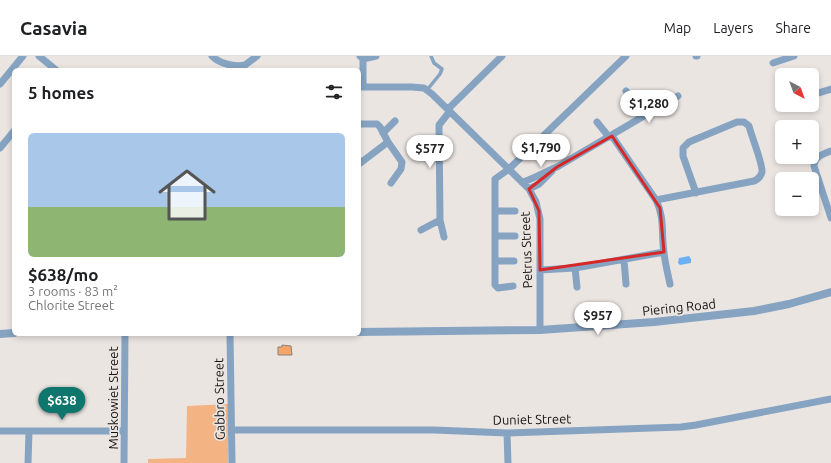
<!DOCTYPE html>
<meta charset="utf-8">
<style>
:root{--surface:#fff;--page:#f2f2f2;--text:#202124;--muted:#757577;--line:#e0e0e0;--accent:#0f766e}
body{margin:0;font-family:Ubuntu,sans-serif;background:var(--page);color:var(--text);height:100vh;display:flex;flex-direction:column;font-size:15px;white-space:nowrap}
*{box-sizing:border-box;margin:0}
p{font-size:13px;color:var(--muted)}
.icon{flex:none;width:22px;height:22px;fill:none;stroke:currentColor;stroke-width:2;stroke-linecap:round;stroke-linejoin:round}
.map{position:relative;flex:1;overflow:hidden}
.side{position:absolute;left:12px;top:12px;width:349px;height:268px;display:flex;flex-direction:column;background:var(--surface);border-radius:6px;box-shadow:0 2px 6px #0003}
.side>*{flex:none}
.needle{width:26px;rotate:139deg}
.buttons{position:absolute;left:775px;top:12px;display:grid;gap:8px}
.buttons a{display:grid;place-items:center;width:44px;height:44px;border-radius:6px;background:var(--surface);box-shadow:0 2px 6px #0003;font-size:20px}
.price{position:absolute;translate:-50% -34px;padding:0 9px;border-radius:14px;background:#fff;color:#222;font-size:13px;line-height:26px;filter:drop-shadow(0 1px 2px #0008)}
.price::after{content:'';position:absolute;left:50%;top:24px;width:12px;height:9px;margin-left:-6px;background:inherit;clip-path:polygon(0 0,100% 0,50% 100%)}
.price.active{background:var(--accent);color:#fff}
ul{padding:0;list-style:none}
li{display:grid;align-content:center;gap:8px;height:212px;padding:0 16px}
li span{display:grid;place-items:center;height:124px;border-radius:6px;color:#555}
li>.icon{margin-inline-start:auto}
span .icon{width:72px;height:72px;fill:#fffc;stroke-width:1}
li b{font-size:17px}
h2{display:flex;justify-content:space-between;align-items:center;height:48px;padding:0 16px;font-size:17px}
header{display:flex;align-items:center;gap:24px;box-sizing:border-box;height:56px;padding:0 20px;background:var(--surface);border-bottom:1px solid var(--line)}
header strong{font-size:19px}
nav{display:flex;gap:22px;margin-inline-start:auto;font-size:14px}
.map>svg:first-child{display:block}
.green{fill:#f4b383}
.water{fill:#69b0f4}
.building{fill:#f6a568;stroke:#87827e}
.lines{fill:none;stroke-linecap:round;stroke-linejoin:round}
.service{stroke:#86a4c2;stroke-width:3.5}
.minor{stroke:#86a4c2;stroke-width:7}
.tertiary{stroke:#86a4c2;stroke-width:8}
.marked{fill:none;stroke:#d62828;stroke-width:3;stroke-linejoin:round}
.labels{text-anchor:middle;stroke-width:3.5;stroke-linejoin:round;paint-order:stroke}
.street-label{font-size:13px;fill:#151312;stroke:#ebe5e2}
</style>
<header>
<strong>Casavia</strong>
<nav><a>Map</a><a>Layers</a><a>Share</a></nav>
</header>
<div class="map">
<svg width="831" height="407" viewBox="0 0 831 407">
<rect width="100%" height="100%" fill="#ebe5e2"/>
<path class="green" d="M 228,348 L 228,407 L 148,407 L 148,403 L 186,402 L 187,350 Z"/>
<path class="water" d="M 689,200 L 691,203 L 691,207 L 680,209 L 678,207 L 679,202 Z"/>
<path class="building" d="M 282,289 L 291,290 L 292,299 L 278,299 L 278,291 L 282,291 Z"/>
<g class="lines">
<path class="service" d="M 427,34 L 440,18 L 442,13 L 434,7 L 431,0"/>
<path class="minor" d="M 39,0 L 56,14
M 212,0 C 220,8 234,11 245,9
M 360,0 L 363,3 L 363,31
M 696,0 L 697,0
M 363,3 L 376,0
M 773,7 L 794,0
M 243,12 L 245,9 L 257,0
M 0,28 L 23,0
M 359,31 L 412,31 L 424,32 L 432,38 L 529,133 L 536,146 L 540,163 L 540,274
M 626,35 L 645,59
M 812,39 L 831,33
M 448,53 L 502,0
M 597,66 L 609,81
M 359,68 L 377,68 L 380,71 L 388,86 L 359,108
M 383,77 L 395,65
M 612,80 L 656,144 C 665,162 661,177 664,197 C 665,207 668,218 670,228
M 388,86 L 402,106 L 401,113 L 391,127
M 0,92 L 14,75
M 831,95 C 823,98 814,101 814,110 L 831,162
M 522,126 C 532,124 546,115 557,111 L 678,40
M 529,133 L 539,128 L 552,115
M 656,144 L 754,125 C 758,123 761,121 762,116 C 763,108 751,79 749,70 L 744,66 L 737,66 L 689,86 L 683,92 L 683,100 L 696,137
M 495,155 L 515,155
M 440,164 L 444,181
M 421,174 L 440,164 L 439,69 L 450,55
M 496,180 L 515,180
M 624,204 L 626,228
M 496,205 L 514,205
M 575,212 L 577,231
M 540,214 L 575,212 L 664,196
M 513,230 L 498,232 L 495,229 L 495,123 L 509,113 L 626,0
M 230,278 L 232,407
M 232,374 L 434,374 L 507,377 L 681,371 L 696,369 L 831,343
M 0,375 L 124,375
M 507,377 L 508,407
M 28,407 L 29,375
M 124,407 L 125,278"/>
<path class="tertiary" d="M 359,276 L 540,274 L 654,266 L 754,255 L 789,248 L 831,236
M 0,278 L 14,277"/>
</g>
<path class="marked" d="M 612,80 L 660,152 L 664,196 L 540,214 L 539,155 L 529,133 L 557,111 Z"/>
<g class="labels">
<g class="street-label">
<text transform="translate(526 194) rotate(-92)" y="5">Petrus Street</text>
<text transform="translate(679 251) rotate(-6)" y="5">Piering Road</text>
<text transform="translate(113 342) rotate(-90)" y="5">Muskowiet Street</text>
<text transform="translate(219 343) rotate(-91)" y="5">Gabbro Street</text>
<text transform="translate(532 363) rotate(-1)" y="5">Duniet Street</text>
</g>
</g>
</svg>
<div class="buttons">
<a><svg class="needle" viewBox="-14 -14 28 28"><path d="M0-13l5 13h-10z" fill="#e53935"/><path d="M0 13l5-13h-10z" fill="#757577"/></svg></a>
<a>+</a>
<a>−</a>
</div>
<b class="price" style="left:649px;top:68px">$1,280</b>
<b class="price" style="left:541px;top:112px">$1,790</b>
<b class="price" style="left:430px;top:113px">$577</b>
<b class="price" style="left:598px;top:280px">$957</b>
<b class="price active" style="left:62px;top:365px">$638</b>
<section class="side">
<h2>5 homes<svg class="icon" aria-label="filters" viewBox="0 0 24 24"><path d="M4 7h16M4 17h16"/><circle cx="9" cy="7" r="2"/><circle cx="15" cy="17" r="2"/></svg></h2>
<ul>
<li><span style="background:linear-gradient(#a9c7e8 60%,#8fb573 0)"><svg class="icon" aria-label="home" viewBox="0 0 24 24"><path d="M3 11l9-7 9 7M6 9v11h12V9"/></svg></span><div><b>$638/mo</b><p>3 rooms · 83 m²</p><p>Chlorite Street</p></div></li>
</ul>
</section>
</div>
